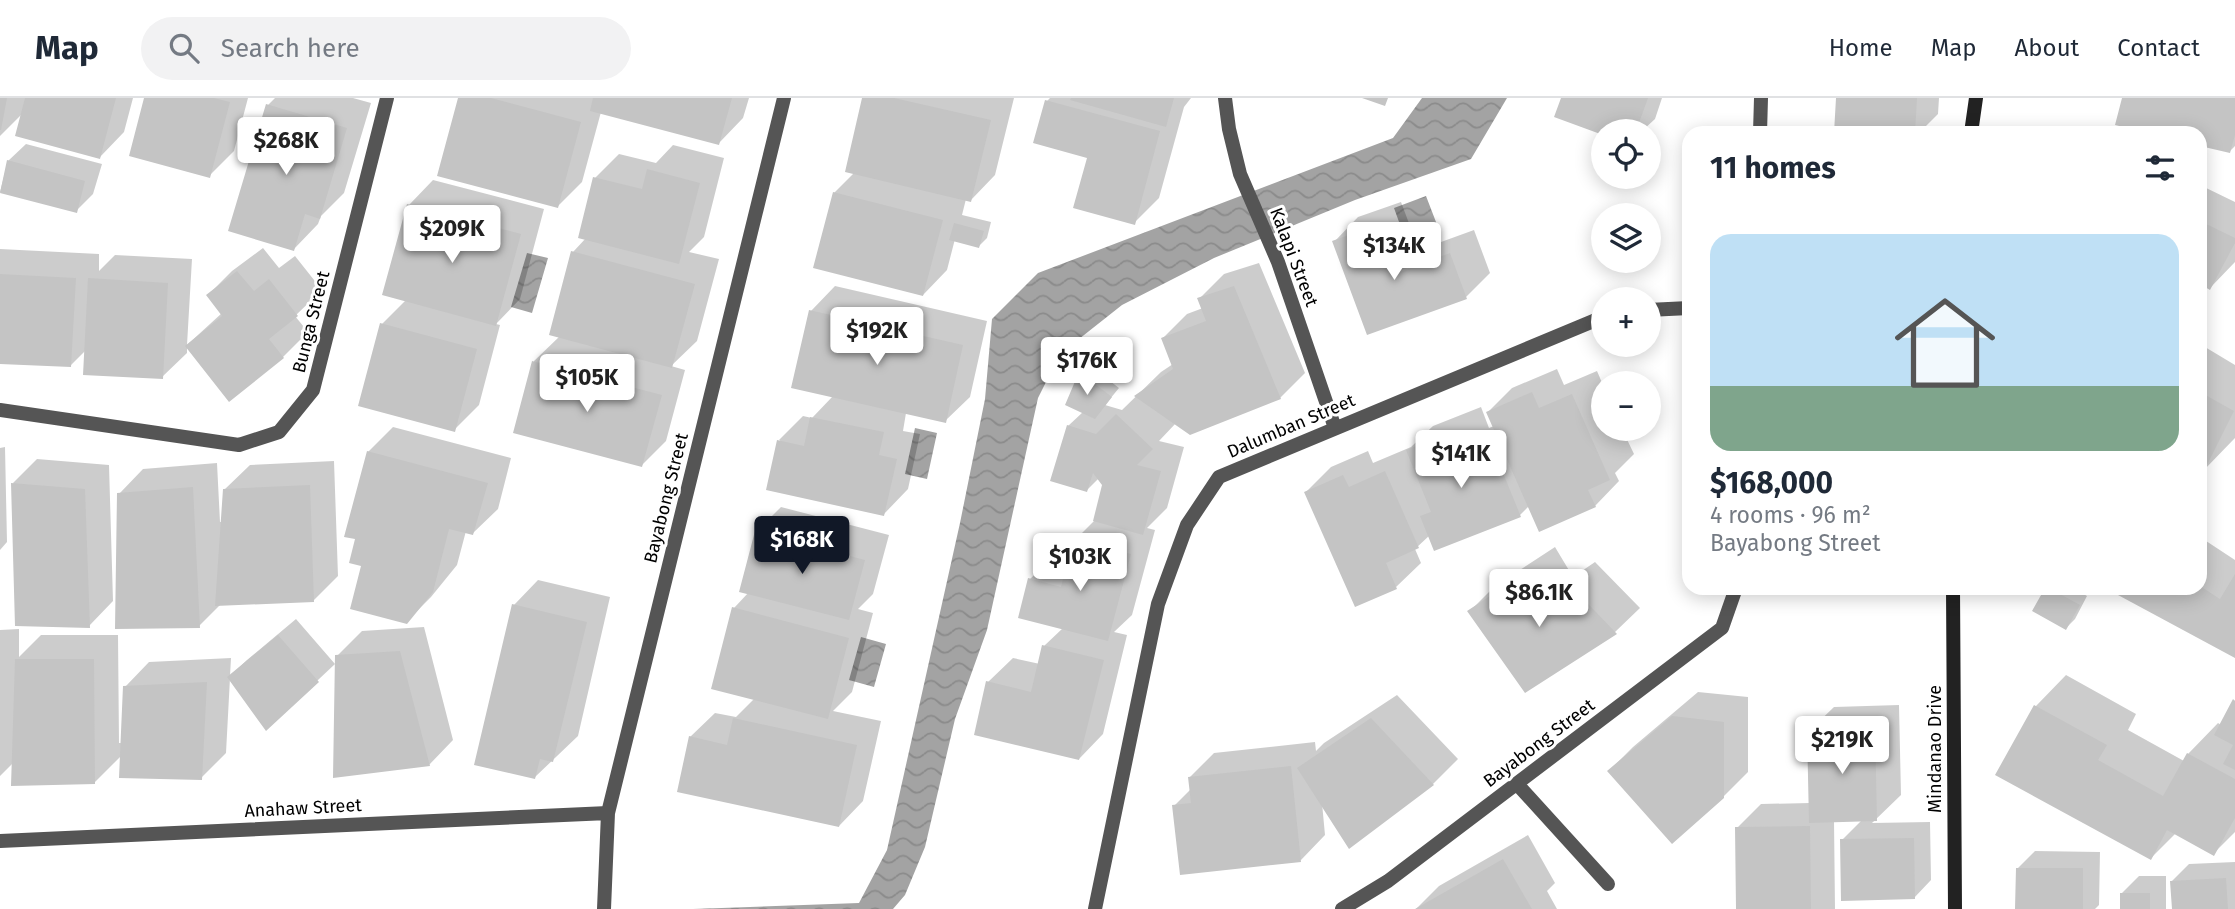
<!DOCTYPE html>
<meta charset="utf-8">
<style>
:root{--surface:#fff;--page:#f2f2f3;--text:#1f2937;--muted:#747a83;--line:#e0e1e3;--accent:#111827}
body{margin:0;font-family:"Fira Sans",sans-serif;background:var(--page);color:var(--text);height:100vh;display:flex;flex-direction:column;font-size:26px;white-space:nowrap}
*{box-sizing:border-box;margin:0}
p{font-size:23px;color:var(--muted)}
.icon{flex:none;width:38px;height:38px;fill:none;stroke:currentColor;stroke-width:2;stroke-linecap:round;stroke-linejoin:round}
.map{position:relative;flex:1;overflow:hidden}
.details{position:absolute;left:1682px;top:28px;width:525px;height:469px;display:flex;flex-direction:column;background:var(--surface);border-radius:21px;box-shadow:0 4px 18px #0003}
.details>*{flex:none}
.controls{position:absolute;left:1591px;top:21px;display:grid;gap:14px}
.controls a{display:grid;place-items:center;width:70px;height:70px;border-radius:50%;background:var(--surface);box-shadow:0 4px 18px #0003;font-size:35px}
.price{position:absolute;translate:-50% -60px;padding:0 16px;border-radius:7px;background:#fff;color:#222;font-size:23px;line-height:46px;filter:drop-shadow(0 2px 4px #0008)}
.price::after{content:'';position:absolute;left:50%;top:42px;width:21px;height:16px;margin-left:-10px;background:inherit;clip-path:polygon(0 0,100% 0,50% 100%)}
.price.current{background:var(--accent);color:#fff}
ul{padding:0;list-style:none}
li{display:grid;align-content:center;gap:14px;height:371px;padding:0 28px}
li+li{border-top:2px solid var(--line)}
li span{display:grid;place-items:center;height:217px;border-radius:21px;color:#555}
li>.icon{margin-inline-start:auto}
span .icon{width:126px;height:126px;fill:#fffc;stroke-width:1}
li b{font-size:30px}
h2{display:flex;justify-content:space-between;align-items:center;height:84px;padding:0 28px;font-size:30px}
header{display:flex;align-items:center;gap:42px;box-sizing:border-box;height:98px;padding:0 35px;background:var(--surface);border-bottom:2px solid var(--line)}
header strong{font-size:33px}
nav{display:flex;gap:38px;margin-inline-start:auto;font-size:24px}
.search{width:490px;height:63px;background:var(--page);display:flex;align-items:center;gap:18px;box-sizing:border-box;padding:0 24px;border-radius:38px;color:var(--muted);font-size:26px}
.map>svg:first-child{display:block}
.water{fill:url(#water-waves)}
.shadow{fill:#0003}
.building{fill:#c4c4c4}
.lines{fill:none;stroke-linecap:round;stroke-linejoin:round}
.street{stroke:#555;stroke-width:14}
.secondary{stroke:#222;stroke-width:14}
.labels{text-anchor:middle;stroke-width:6;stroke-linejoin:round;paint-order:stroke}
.street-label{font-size:18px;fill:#000;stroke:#fff}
</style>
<header>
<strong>Map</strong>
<div class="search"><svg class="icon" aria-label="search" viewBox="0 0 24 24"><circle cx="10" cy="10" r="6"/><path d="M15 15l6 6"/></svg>Search here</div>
<nav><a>Home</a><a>Map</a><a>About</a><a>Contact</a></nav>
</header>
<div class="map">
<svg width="2235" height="811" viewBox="0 0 2235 811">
<defs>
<pattern id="water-waves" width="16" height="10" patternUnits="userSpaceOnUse" patternTransform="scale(1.75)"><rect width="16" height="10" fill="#a3a3a3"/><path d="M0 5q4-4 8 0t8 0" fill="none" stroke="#8b8b8b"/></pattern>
</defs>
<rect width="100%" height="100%" fill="#fff"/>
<path class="water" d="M 1422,0 L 1507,0 L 1471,61 L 1355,102 L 1214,160 L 1122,207 L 1060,256 L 1038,300 L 987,532 L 955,621 L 925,749 L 905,797 L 893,811 L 693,811 L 859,805 L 887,752 L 960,425 L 985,301 L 992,221 L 1038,175 L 1393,40 Z
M 1426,98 L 1441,137 L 1408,149 L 1394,110 Z
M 527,155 L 548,160 L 532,215 L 511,209 Z
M 915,330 L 937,335 L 927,381 L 905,376 Z
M 861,539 L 886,546 L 874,589 L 849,582 Z"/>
<path class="shadow" d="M 0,0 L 133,0 L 124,34 L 100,59 L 23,15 L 0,38 Z
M 146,0 L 248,0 L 234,53 L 209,78 Z
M 275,0 L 353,0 L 371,5 L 344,95 L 321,118 L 318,126 L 294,151 L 268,7 Z
M 460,0 L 749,0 L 743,20 L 719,45 L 601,14 L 582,84 L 558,108 Z
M 864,0 L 1014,0 L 995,77 L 971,102 L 966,101 L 962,117 L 991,124 L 987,140 L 979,148 L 955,141 L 947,172 L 923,197 L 834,95 L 855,74 Z
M 1050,0 L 1191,0 L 1184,9 L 1159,100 L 1134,125 L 1089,59 L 1047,3 Z
M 1562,0 L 1662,0 L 1655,21 L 1642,33 L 1603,33 L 1603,35 Z
M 1838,0 L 1939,0 L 1938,16 L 1919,35 L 1841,35 Z
M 2124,0 L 2235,0 L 2235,48 L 2230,53 L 2200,46 L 2200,35 L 2156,35 Z
M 26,46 L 102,66 L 93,96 L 76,113 L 0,94 L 8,63 Z
M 673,47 L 724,60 L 704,139 L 689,154 L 719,161 L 697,243 L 671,268 L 685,272 L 666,343 L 642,367 L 515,334 L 534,263 L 560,238 L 573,154 L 586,140 L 595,80 L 619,56 L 656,65 Z
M 433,82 L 544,111 L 520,201 L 496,226 L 500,227 L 479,307 L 454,332 L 382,226 L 406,202 L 409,107 Z
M 2200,87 L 2235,104 L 2235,164 L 2210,190 L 2200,184 Z
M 1401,104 L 1419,152 L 1474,132 L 1490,175 L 1466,199 L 1368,235 L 1334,144 L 1358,119 Z
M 263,150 L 279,170 L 295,158 L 322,192 L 295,218 L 308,234 L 283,259 L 229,301 L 187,248 L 187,255 L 162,279 L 86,252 L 71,267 L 0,264 L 0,151 L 99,156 L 99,173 L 115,157 L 192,161 L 187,247 L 222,215 L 208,197 L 232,173 Z
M 1259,165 L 1305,275 L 1280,300 L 1176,325 L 1159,343 L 1184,349 L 1167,410 L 1147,430 L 1155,432 L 1132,517 L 1114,534 L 1127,537 L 1103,636 L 1079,661 L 988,584 L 1013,560 L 1040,566 L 1044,548 L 1063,530 L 1030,481 L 1055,457 L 1070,461 L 1075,442 L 1094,423 L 1104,387 L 1099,380 L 1087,392 L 1068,328 L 1083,314 L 1067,306 L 1081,275 L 1089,267 L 1119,290 L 1105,307 L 1122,312 L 1161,274 L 1173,266 L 1163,240 L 1187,216 L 1203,210 L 1199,201 L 1224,176 Z
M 835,188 L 987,223 L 970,299 L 945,323 L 906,315 L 903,333 L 920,336 L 908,391 L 884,416 L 779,342 L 803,318 L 812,320 L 833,298 L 811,213 Z
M 2200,246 L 2235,267 L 2235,340 L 2203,373 L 2200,371 Z
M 1557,271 L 1564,287 L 1597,273 L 1603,287 L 1603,331 L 1622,331 L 1634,356 L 1615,375 L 1619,383 L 1595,408 L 1529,408 L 1520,417 L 1430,437 L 1415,451 L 1421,465 L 1396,489 L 1306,394 L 1331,369 L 1368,353 L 1373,365 L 1411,349 L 1433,328 L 1481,309 L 1489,330 L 1494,328 L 1488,314 L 1512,290 Z
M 393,329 L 511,360 L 498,411 L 473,435 L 466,433 L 457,467 L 431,499 L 406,524 L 364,467 L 357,440 L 368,354 Z
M 5,349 L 7,444 L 0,452 L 0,350 Z
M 37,361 L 109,367 L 113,503 L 89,528 L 13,385 Z
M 334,363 L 338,478 L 313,503 L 221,506 L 199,528 L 119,396 L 143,371 L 217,365 L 220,424 L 223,424 L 225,391 L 250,367 Z
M 781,409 L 889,437 L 873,496 L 858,511 L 873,515 L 852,594 L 833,613 L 881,623 L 863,703 L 839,728 L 690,639 L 715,615 L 736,619 L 755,600 L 734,510 L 749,494 L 756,434 Z
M 2200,439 L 2235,462 L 2235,558 L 2200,490 Z
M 1555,449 L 1573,479 L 1595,464 L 1640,510 L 1615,534 L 1525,592 L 1469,514 L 1494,489 Z
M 538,482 L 610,499 L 578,638 L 535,679 L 514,507 Z
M 2047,490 L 2073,490 L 2087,498 L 2075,521 L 2066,530 Z
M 296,521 L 335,566 L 267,630 L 230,580 L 226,655 L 201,680 L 122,657 L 95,684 L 13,665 L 0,678 L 0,532 L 19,531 L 19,559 L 41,537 L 118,537 L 119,645 L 122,645 L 125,589 L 149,564 L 231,560 L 230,578 L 247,562 Z
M 424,529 L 453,642 L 429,667 L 337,558 L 362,533 Z
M 2066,577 L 2136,616 L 2128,632 L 2184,663 L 2188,656 L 2218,625 L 2221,627 L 2235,602 L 2235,734 L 2214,755 L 2176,735 L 2151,760 L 1998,677 L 2036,608 Z
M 1698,594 L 1748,599 L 1748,674 L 1723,699 L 1609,673 L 1633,649 Z
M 1397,597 L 1458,661 L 1433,686 L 1349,748 L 1322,705 L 1325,737 L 1301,762 L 1174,708 L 1191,691 L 1189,680 L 1214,655 L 1315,644 L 1316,653 L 1324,645 Z
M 1899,607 L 1901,697 L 1872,725 L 1930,724 L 1931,782 L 1914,800 L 1842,742 L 1862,722 L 1834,722 L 1835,811 L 1738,811 L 1737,730 L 1761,706 L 1810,705 L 1809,633 L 1834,609 Z
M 1528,737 L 1555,785 L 1547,793 L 1557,811 L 1416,811 L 1439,788 Z
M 2035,753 L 2100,754 L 2099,807 L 2095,811 L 2017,811 L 2018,770 Z
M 2235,764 L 2235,811 L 2174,811 L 2172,783 L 2189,766 Z
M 2139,778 L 2166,778 L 2166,811 L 2122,811 L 2122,795 Z"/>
<path class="building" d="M 0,0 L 7,0 L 1,32 L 0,32 Z
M 25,0 L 116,0 L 100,61 L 15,38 Z
M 144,0 L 214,0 L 230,4 L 210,80 L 129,58 Z
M 458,0 L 491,0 L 581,24 L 558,110 L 437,78 Z
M 593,0 L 732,0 L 719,47 L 590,13 Z
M 862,0 L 894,0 L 991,22 L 971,104 L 845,74 Z
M 1071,0 L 1174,0 L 1166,29 L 1070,2 Z
M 1362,0 L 1388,0 L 1385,8 Z
M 1561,0 L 1648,0 L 1636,33 L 1603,33 L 1603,37 L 1554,19 Z
M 1836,0 L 1917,0 L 1915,35 L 1834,35 Z
M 2122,0 L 2235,0 L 2235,37 L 2230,55 L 2200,48 L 2200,35 L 2149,35 L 2115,27 Z
M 1045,2 L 1160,33 L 1135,127 L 1073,110 L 1087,60 L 1033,45 Z
M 266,6 L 347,30 L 320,121 L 305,116 L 294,153 L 228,133 Z
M 7,62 L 85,83 L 77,115 L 0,95 Z
M 647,71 L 700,85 L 679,166 L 578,140 L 593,79 L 642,91 Z
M 833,94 L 943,122 L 923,198 L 813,170 Z
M 407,106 L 521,136 L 496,228 L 382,197 Z
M 2200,123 L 2235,140 L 2235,145 L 2210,192 L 2200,186 Z
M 954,125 L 984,133 L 979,150 L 949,142 Z
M 1377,127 L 1395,176 L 1450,155 L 1467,201 L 1367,237 L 1332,143 Z
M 571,153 L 695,186 L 672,270 L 549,237 Z
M 237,173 L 254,193 L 269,181 L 298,218 L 269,241 L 284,260 L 229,304 L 185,248 L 222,218 L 206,197 Z
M 0,176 L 76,180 L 71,269 L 0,266 Z
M 88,180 L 168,185 L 163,281 L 83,277 Z
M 1234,188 L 1281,301 L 1190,337 L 1134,298 L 1173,271 L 1161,240 L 1206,223 L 1197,200 Z
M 809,212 L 963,247 L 946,325 L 791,290 Z
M 380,225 L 477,251 L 455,334 L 358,308 Z
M 532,263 L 662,297 L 642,369 L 513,335 Z
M 1079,274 L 1112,299 L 1095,321 L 1065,307 Z
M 1532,294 L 1539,310 L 1572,296 L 1610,382 L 1588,392 L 1596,409 L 1539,434 L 1486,314 Z
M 2200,294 L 2234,313 L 2203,375 L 2200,373 Z
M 1116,316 L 1153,351 L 1137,367 L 1161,373 L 1143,437 L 1093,423 L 1102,387 L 1093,375 L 1087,394 L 1050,383 L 1067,327 L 1096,336 Z
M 810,319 L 884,334 L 879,357 L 897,361 L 884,418 L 766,392 L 777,342 L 804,348 Z
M 1457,332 L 1465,353 L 1490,343 L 1521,419 L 1434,453 L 1420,418 L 1431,414 L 1406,352 Z
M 367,353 L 488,385 L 473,437 L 449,431 L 433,494 L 407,526 L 350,511 L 361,468 L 349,465 L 355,441 L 344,439 Z
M 1385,373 L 1419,450 L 1386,465 L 1397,491 L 1355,509 L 1304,394 L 1343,377 L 1349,389 Z
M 11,385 L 85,391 L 90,530 L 15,528 Z
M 310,387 L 314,504 L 215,508 L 223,391 Z
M 193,389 L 200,530 L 115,531 L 117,395 Z
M 755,433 L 865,462 L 849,522 L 739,494 Z
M 1073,442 L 1131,456 L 1108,543 L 1018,520 L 1028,480 L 1061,489 Z
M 1530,472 L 1548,502 L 1570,487 L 1617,536 L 1525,595 L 1467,513 Z
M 2235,476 L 2235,560 L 2105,490 L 2200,488 L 2220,501 Z
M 2045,490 L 2049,490 L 2080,507 L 2066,532 L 2032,513 Z
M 512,506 L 587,524 L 553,664 L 540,661 L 535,681 L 474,667 Z
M 732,509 L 849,540 L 828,621 L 711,591 Z
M 278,537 L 319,584 L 266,633 L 227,579 Z
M 1042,547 L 1104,562 L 1079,662 L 974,637 L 986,583 L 1031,594 Z
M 400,553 L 430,668 L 333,680 L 335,557 Z
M 15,561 L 94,561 L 95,686 L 11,688 Z
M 207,584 L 202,682 L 119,680 L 123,588 Z
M 2233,601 L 2235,603 L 2235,672 L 2223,666 L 2233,647 L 2214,637 Z
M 2034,607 L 2107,647 L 2098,662 L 2163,698 L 2187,655 L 2235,681 L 2235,720 L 2214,758 L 2167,732 L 2151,762 L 1995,677 Z
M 1672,618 L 1724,624 L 1724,700 L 1672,746 L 1607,673 Z
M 733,620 L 857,647 L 839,729 L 677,694 L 689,638 L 727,647 Z
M 1371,620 L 1434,687 L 1349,751 L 1297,670 Z
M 1875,631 L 1877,723 L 1809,725 L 1807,632 Z
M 1291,668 L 1301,764 L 1180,777 L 1172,707 L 1191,705 L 1188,679 Z
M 1810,728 L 1811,811 L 1736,811 L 1735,729 Z
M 1914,740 L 1915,801 L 1841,803 L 1840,741 Z
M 1503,761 L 1532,811 L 1415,811 Z
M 2016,770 L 2083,770 L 2083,811 L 2015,811 Z
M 2226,780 L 2228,811 L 2172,811 L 2170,783 Z
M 2120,795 L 2150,795 L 2150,811 L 2120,811 Z"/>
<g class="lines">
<path class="street" d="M 1225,0 L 1229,31 L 1240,76 L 1278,164 L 1335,330
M 1760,35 L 1761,0
M 1648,212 L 1689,210
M 0,312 L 239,347 L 279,334 L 313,292 L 387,0
M 1517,686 L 1608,786
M 0,743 L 608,715
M 604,811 L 608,715 L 784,0
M 1095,811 L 1158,506 L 1187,427 L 1219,379 L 1603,219
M 1342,811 L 1388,783 L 1722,530 L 1736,490"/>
<path class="secondary" d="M 1971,35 L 1976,0
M 1953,490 L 1955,811"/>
</g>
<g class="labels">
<g class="street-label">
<text transform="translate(1294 159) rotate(69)" y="6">Kalapi Street</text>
<text transform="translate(311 224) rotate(-76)" y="6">Bunga Street</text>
<text transform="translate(1291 328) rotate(-23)" y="6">Dalumban Street</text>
<text transform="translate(666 400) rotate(-76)" y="6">Bayabong Street</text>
<text transform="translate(1539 645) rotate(-37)" y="6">Bayabong Street</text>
<text transform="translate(1935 651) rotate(-90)" y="6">Mindanao Drive</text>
<text transform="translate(303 710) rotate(-3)" y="6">Anahaw Street</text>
</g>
</g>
</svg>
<div class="controls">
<a><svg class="icon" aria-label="locate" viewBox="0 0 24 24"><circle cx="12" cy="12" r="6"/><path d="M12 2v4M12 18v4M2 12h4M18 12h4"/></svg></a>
<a><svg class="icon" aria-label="layers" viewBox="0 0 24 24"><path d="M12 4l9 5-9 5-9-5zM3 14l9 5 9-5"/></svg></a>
<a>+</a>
<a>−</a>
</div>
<b class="price" style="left:286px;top:79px">$268K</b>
<b class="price" style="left:452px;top:167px">$209K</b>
<b class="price" style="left:1394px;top:184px">$134K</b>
<b class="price" style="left:877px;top:269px">$192K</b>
<b class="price" style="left:1087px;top:299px">$176K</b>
<b class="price" style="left:587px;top:316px">$105K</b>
<b class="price" style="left:1461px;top:392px">$141K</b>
<b class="price current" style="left:802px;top:478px">$168K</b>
<b class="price" style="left:1080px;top:495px">$103K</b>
<b class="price" style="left:1539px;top:531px">$86.1K</b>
<b class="price" style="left:1842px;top:678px">$219K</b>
<section class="details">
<h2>11 homes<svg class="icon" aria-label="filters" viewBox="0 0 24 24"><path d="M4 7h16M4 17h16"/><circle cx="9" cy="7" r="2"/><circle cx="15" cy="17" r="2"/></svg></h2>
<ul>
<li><span style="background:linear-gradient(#bfe0f5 70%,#7fa58c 0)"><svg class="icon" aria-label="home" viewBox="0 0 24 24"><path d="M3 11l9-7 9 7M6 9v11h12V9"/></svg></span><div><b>$168,000</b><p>4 rooms · 96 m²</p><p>Bayabong Street</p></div></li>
</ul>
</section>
</div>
